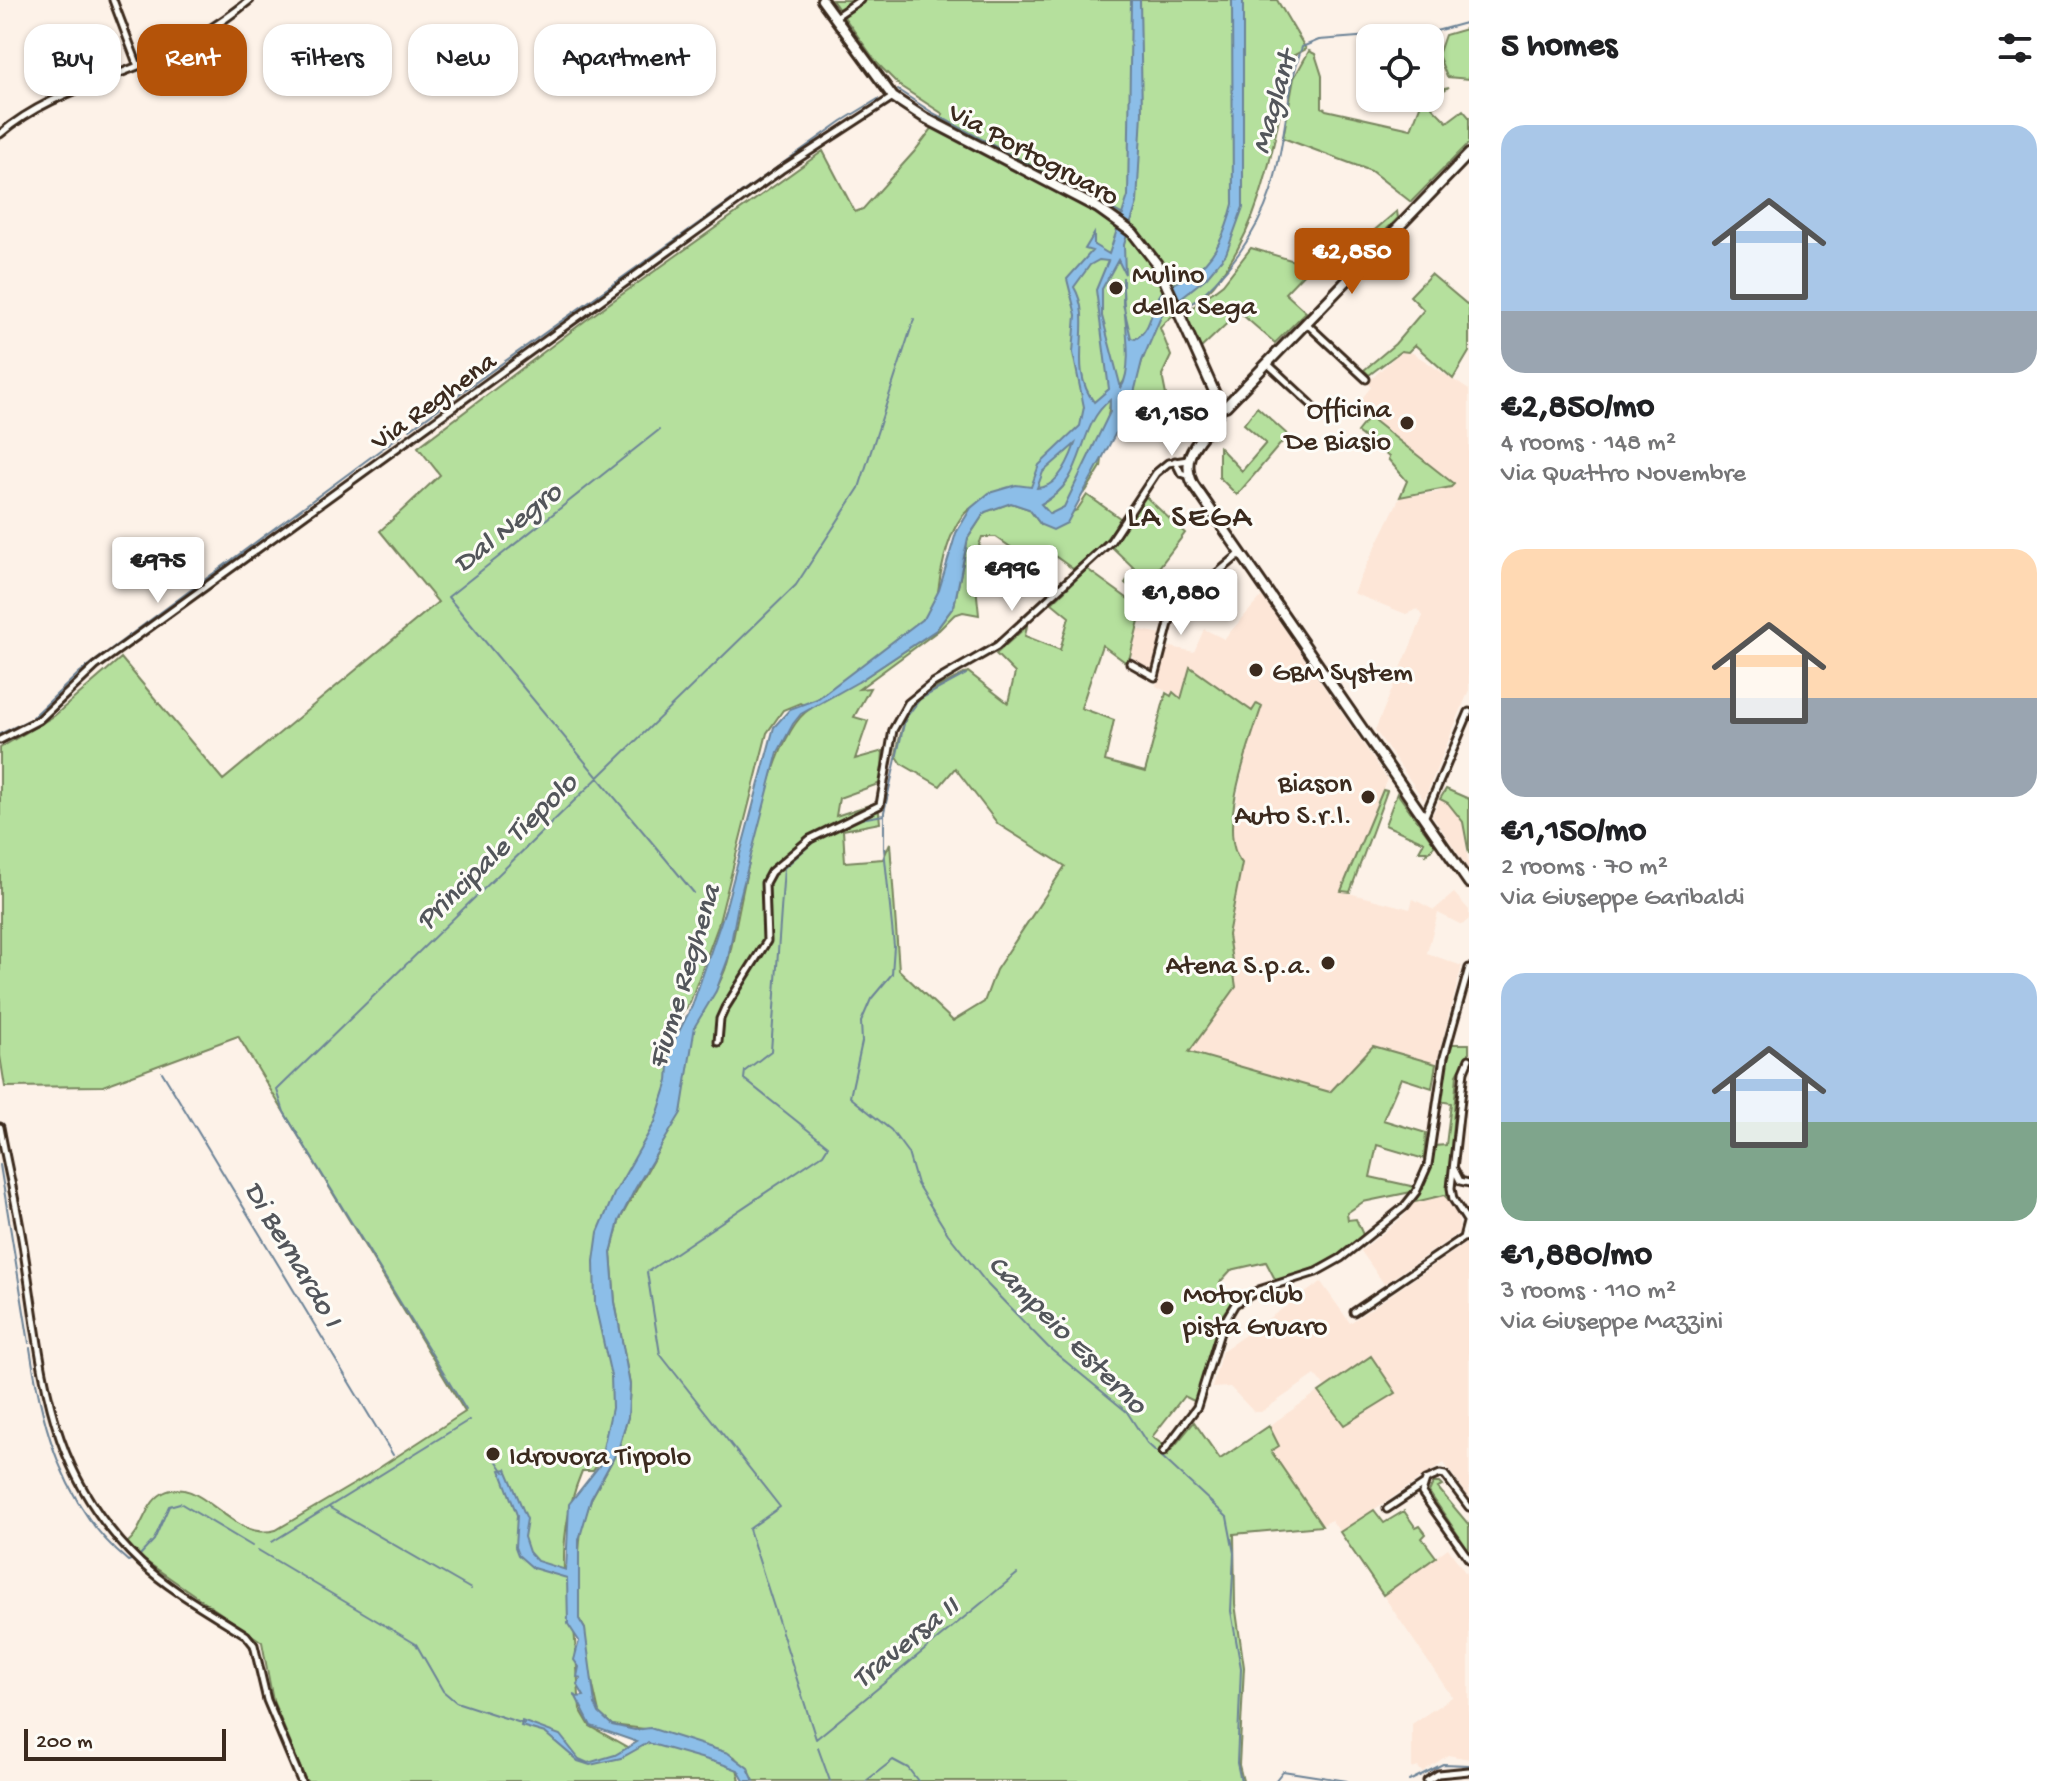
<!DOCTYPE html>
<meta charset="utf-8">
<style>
:root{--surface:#fff;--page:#f6f6f6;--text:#202124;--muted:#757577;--accent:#b45309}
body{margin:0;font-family:"Gochi Hand",sans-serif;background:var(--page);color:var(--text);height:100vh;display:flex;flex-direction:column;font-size:30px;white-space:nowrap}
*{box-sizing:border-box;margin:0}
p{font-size:26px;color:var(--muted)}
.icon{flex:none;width:44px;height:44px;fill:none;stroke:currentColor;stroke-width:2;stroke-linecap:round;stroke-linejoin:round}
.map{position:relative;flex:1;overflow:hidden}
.panel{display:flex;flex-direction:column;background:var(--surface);width:600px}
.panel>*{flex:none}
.guide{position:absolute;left:24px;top:24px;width:760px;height:72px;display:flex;gap:16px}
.fabs{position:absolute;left:1356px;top:24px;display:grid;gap:16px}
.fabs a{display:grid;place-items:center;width:88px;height:88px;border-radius:16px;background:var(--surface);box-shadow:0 2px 6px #0004;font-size:40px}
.scale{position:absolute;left:24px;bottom:20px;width:202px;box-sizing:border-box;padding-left:8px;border:4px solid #3b2a1e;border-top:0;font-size:22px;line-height:28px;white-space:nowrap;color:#3b2a1e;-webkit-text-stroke:6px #fdfcf7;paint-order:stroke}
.price{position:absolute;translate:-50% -68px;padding:0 18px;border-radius:8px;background:#fff;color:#222;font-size:26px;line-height:52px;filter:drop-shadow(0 2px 4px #0008)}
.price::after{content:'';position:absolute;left:50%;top:48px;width:24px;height:18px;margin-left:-12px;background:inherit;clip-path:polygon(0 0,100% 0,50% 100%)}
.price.current{background:var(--accent);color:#fff}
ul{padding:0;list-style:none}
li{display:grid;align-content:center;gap:16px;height:424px;padding:0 32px}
li span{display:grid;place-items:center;height:248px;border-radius:24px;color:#555}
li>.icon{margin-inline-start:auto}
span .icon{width:144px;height:144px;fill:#fffc;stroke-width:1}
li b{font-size:34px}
h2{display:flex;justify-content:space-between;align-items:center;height:96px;padding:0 32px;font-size:34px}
.chip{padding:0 28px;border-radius:24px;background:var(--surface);box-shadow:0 2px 6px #0004;font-size:28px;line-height:72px}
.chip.current{background:var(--accent);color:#fff}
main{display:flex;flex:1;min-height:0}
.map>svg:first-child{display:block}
.built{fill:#fde6d7}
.green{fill:#b5e09d;stroke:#78855e;stroke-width:2;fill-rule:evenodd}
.water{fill:#8cbee8;stroke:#6c8397;stroke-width:2;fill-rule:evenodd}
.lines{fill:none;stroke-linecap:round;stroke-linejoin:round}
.stream{stroke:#6c8397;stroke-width:2}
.minor-casing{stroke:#3b2a1e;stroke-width:11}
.secondary-casing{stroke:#3b2a1e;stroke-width:14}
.minor{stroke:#fdfcf7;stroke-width:5}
.secondary{stroke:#fdfcf7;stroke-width:8}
.poi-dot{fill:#3b2a1e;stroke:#fdfcf7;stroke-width:3}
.labels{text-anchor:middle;stroke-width:6;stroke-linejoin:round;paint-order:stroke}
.street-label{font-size:28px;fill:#3b2a1e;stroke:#fdfcf7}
.poi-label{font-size:28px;fill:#3b2a1e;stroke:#fdfcf7;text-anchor:start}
.water-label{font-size:30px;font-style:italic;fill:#53565b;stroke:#fdfcf7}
.quarter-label{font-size:32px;letter-spacing:2px;fill:#3b2a1e;stroke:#fdfcf7}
</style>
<main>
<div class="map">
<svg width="1469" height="1781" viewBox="0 0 1469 1781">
<rect width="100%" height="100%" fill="#fdf2e8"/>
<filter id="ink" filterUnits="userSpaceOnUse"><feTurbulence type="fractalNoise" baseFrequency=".0125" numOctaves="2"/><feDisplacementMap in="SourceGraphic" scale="16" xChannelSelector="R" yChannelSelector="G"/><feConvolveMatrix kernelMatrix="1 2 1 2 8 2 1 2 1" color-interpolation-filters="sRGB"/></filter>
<g filter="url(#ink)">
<path class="built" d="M 1401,351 L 1413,353 L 1469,390 L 1469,690 L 1424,800 L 1375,730 L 1423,616 L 1418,609 L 1406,614 L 1353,593 L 1400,497 L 1439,492 L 1402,444 L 1356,406 L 1371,387 L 1367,383 Z
M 1262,596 L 1387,779 L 1341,891 L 1410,909 L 1413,899 L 1434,910 L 1454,893 L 1469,910 L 1469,919 L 1462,925 L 1438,913 L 1427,953 L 1462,966 L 1436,1064 L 1373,1046 L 1330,1092 L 1189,1052 L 1236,987 L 1228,935 L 1242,863 L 1234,854 L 1230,835 L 1246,754 L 1262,707 L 1252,712 L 1190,668 L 1181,699 L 1156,686 L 1167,646 L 1194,652 L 1204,629 L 1224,639 Z
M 1137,629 L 1162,634 L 1153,669 L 1148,671 L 1130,655 Z
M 1440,799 L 1448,803 L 1463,823 L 1469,870 L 1432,815 Z
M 1445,1195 L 1458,1216 L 1460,1232 L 1384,1284 L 1361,1251 L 1403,1217 L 1415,1202 Z
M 1465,1244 L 1469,1245 L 1469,1497 L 1444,1463 L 1340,1532 L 1331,1520 L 1322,1526 L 1271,1451 L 1279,1446 L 1269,1426 L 1325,1387 L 1315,1375 L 1261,1412 L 1254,1412 L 1230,1387 L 1212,1388 L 1222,1351 L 1321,1282 L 1350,1323 Z
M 1448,1548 L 1469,1578 L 1469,1759 L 1448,1755 L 1422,1772 L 1418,1767 L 1412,1769 L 1412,1724 L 1452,1697 L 1383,1595 Z"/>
<path class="green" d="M 832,0 L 1277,0 L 1306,49 L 1291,57 C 1274,137 1266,221 1213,286 C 1199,304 1173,310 1160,328 L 1171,356 L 1162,375 L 1166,395 L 1148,403 L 1157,412 L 1148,420 L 1147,432 L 1120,433 L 1146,348 L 1110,402 L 1101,467 L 1086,491 L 1057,513 L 1050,514 L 1042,509 L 1041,503 L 1047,501 C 1023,497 996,496 973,507 C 947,520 935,591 937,617 L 858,682 L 936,630 L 954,606 L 968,538 L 985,512 L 1011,503 L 1029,509 L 1041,525 L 1077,510 L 1087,495 L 1120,518 C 1108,541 1094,553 1073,569 L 1045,549 L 1035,564 L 996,537 L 982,537 L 979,545 L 991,561 L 975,576 L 979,615 L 963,612 L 954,615 L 939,630 L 859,689 L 870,688 L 854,717 L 868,721 L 855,759 L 883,751 L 881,783 L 839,798 L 836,816 L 878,802 L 880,823 L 843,830 L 845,862 L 883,859 L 890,843 L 899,970 L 953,1021 L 984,1002 L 996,970 L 1065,866 L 998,824 L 955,768 L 940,786 L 902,764 L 896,755 C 907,696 918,698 968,672 L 1008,703 L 1015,673 L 996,654 L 1027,626 L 1025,636 L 1060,650 L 1069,617 L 1052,603 L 1087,569 L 1142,609 L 1128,664 L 1102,645 L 1081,708 L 1114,720 L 1105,761 L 1145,772 L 1166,693 L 1171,696 L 1173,692 L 1181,699 L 1190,667 L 1252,711 L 1257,703 L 1262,706 C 1250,741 1215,834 1242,863 L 1228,935 L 1236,987 L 1189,1052 L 1330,1092 L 1373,1046 L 1436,1064 L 1432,1088 L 1401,1078 L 1383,1120 L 1426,1133 L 1424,1159 L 1377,1145 L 1370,1177 L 1415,1187 L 1411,1192 L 1363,1202 L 1347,1213 L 1348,1220 L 1356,1219 L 1364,1237 C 1336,1259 1311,1272 1276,1281 L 1266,1262 L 1231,1270 L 1220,1282 L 1232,1302 L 1223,1314 L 1196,1402 L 1184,1396 L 1152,1437 L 1165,1446 L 1167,1455 L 1194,1422 L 1220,1459 L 1269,1426 L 1279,1446 L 1271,1451 L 1322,1526 L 1234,1534 L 1235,1604 L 1244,1667 L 1239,1765 L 1243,1781 L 754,1781 L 734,1756 L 740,1781 L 306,1781 L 273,1701 L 262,1642 L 144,1560 L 127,1543 C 143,1531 144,1504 163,1493 C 201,1472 230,1543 276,1530 L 359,1481 L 465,1412 L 238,1036 L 103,1086 L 5,1087 L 0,1056 L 0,748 L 54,716 L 121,658 L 223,780 L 438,602 L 380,531 L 440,475 L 418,447 L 586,320 L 823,151 L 855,212 L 863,209 L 914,152 L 943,114 L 900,86 L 877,63 ZM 800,703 L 810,709 C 766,735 742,905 729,957 C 723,982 708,1001 696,1023 C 689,1037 689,1056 685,1071 L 670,1045 L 672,1029 L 690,1002 L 718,926 L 767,733 L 783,710 ZM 682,1108 L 619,1221 L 611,1253 L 615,1302 L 630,1385 L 628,1417 L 618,1450 L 591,1499 L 581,1529 L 577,1575 L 579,1619 L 585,1629 L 586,1655 L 599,1713 L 612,1725 L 653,1730 L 629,1748 L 590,1726 L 580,1709 L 570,1572 L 564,1571 C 563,1538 569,1502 582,1471 L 593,1471 L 609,1447 L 617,1368 L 604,1219 Z
M 1469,28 L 1469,79 L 1447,77 L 1438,55 L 1445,35 Z
M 1309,51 L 1315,54 L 1322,76 L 1322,107 L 1326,110 L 1411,129 L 1423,98 L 1430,98 L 1430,91 L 1449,87 L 1435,96 L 1432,107 L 1447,122 L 1463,110 L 1469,117 L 1469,143 L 1411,202 L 1371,171 L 1283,138 L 1294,78 Z
M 1397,211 L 1398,218 L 1339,276 L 1329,269 Z
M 1251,248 L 1311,266 L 1285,293 L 1306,312 L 1275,343 L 1239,312 L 1200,349 L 1184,314 L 1223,284 Z
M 1431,274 L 1469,306 L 1469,352 L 1453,379 L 1415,345 L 1408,352 L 1401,351 L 1369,375 L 1364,370 L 1395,344 L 1424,310 L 1410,296 Z
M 1257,407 L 1288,435 L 1237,495 L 1219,477 L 1219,447 L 1242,471 L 1266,443 L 1244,424 Z
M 1369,417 L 1454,484 L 1451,487 L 1400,497 L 1407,481 L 1388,459 L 1389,457 L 1357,432 Z
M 1145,496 L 1185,533 L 1157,570 L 1180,596 L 1170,605 L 1149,584 L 1145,598 L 1125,583 L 1135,569 L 1112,547 Z
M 1446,789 L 1469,799 L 1469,854 L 1463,822 L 1448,803 L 1440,799 Z
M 1383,790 L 1387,791 L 1350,892 L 1341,891 Z
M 1397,793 L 1435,845 L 1425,856 L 1427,851 L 1419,851 L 1424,842 L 1385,825 Z
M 1450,1044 L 1469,1044 L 1469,1054 L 1457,1074 L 1447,1198 L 1444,1195 L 1415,1202 L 1430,1169 L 1434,1146 L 1446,1145 L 1451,1103 L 1439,1101 Z
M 1371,1356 L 1396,1393 L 1344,1425 L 1319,1392 Z
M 1433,1483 L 1439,1483 L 1442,1486 L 1438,1488 L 1469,1525 L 1469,1551 L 1429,1492 Z
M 1374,1510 L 1384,1523 L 1404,1511 L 1416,1528 L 1420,1526 L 1426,1534 L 1422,1538 L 1436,1557 L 1383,1595 L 1340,1532 Z"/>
<path class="water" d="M 1131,0 L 1140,0 L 1142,113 L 1137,203 L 1124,245 L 1125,274 L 1118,260 L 1102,289 L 1102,316 L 1121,388 C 1136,363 1121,309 1123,277 L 1123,304 L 1131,338 L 1135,339 C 1153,330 1150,306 1162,292 C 1168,285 1181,281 1189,276 C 1215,260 1226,232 1233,204 L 1232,0 L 1243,0 L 1243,207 L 1226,254 L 1206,278 L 1163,312 L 1142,361 L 1131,405 L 1067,523 L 1053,530 L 1041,525 L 1029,509 L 1011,503 L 985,512 L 968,538 L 954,606 L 936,630 L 858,682 L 801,714 L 793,724 L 778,752 L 738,905 L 728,959 L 716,991 L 695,1026 L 681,1113 L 635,1189 L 619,1221 L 611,1253 L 615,1302 L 630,1385 L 628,1417 L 618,1450 L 591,1499 L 579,1540 L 579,1619 L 585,1629 L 595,1704 L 599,1713 L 612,1725 L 635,1730 L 650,1728 L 728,1753 L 748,1768 L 754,1781 L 744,1781 L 738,1770 L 722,1764 L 648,1743 L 621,1758 L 590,1765 L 578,1761 L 545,1733 L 521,1726 L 522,1721 L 560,1735 L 579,1759 L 588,1763 L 615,1755 L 637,1742 L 591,1726 L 574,1693 L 577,1697 L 584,1696 L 577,1684 L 581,1678 L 577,1677 L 579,1667 L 574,1660 L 579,1641 L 568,1624 L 567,1578 L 533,1568 L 518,1555 L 515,1547 L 517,1515 L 500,1470 L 506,1469 L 527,1519 L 524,1537 L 529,1552 L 537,1561 L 566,1570 L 569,1504 L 599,1466 L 612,1408 L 611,1376 L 595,1305 L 594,1261 L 598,1232 L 614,1194 L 655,1122 L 668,1081 L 670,1049 L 692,1006 L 725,910 L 774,727 L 790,709 L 817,699 L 925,617 L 939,590 L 956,533 L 971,508 L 989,493 L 1016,485 L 1031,487 L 1039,465 L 1080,426 L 1084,407 L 1073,353 L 1076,315 L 1067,279 L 1092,251 L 1085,249 L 1094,234 L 1094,245 L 1109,254 L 1128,196 ZM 1099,260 L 1108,261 L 1096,290 L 1109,389 L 1094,402 C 1066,366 1095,323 1074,287 L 1090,265 ZM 1110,400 L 1110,412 L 1064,507 L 1050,514 L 1041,504 C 1088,481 1075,428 1110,400 ZM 1075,444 C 1069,461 1057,488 1037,488 L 1043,472 Z"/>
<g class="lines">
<path class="stream" d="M 898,90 L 933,113 L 1123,215
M 1190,305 C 1225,278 1257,234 1271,191 C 1286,144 1285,94 1302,47 L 1319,40 L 1436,31 L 1469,22
M 410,429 L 842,121 L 878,99
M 659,430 L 448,597 L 694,893
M 966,674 L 920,699 L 905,719 L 884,812 L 884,849 L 894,946 L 892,974 L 871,999 L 861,1022 L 862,1042 L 850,1097 L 891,1130 L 908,1153 L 917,1184 L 948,1234 L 988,1285 L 1048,1347 L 1127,1412 L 1147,1443 L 1227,1517 L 1234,1553 L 1231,1611 L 1241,1668 L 1237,1763 L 1241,1781
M 0,734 L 31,719 L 80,672 L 402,434
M 854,820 L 884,815
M 819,837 L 784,868 L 771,1051 L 745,1071 L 744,1079 L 828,1146 L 823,1154 L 647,1272 L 660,1354 L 780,1507 L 749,1529 L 816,1739 L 1017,1574
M 162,1072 L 393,1455
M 0,1165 L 29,1343
M 30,1348 C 42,1427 63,1507 128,1561 L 134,1559
M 466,1410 L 284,1112 L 277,1090 L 796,585 L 859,488 L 914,319
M 496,1460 L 504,1472
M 330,1508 L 471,1589
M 272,1542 L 469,1420
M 258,1550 L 416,1644 L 443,1691 L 456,1702 L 524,1724
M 139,1556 L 154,1540 L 169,1506 L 180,1503 L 252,1546
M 818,1748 L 830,1781
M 866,1781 L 893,1760 L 908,1768 L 918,1781
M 1275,1781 L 1283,1771 L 1347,1781
M 1409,1781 L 1443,1764 L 1469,1765"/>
<g class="minor-casing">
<path id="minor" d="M 113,0 L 138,66
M 835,17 L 860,0
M 0,134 C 41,99 89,86 138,66 C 179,49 216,28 250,0
M 1306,323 L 1366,379
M 1268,364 L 1311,404
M 1175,461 L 1181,473 L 1190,476
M 1130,663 L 1155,677 L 1172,612 L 1241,553
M 0,740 L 39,720 L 96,666 L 781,170 L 893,97
M 1424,818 L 1469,712
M 718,1042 L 720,1019 L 725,1008 L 767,941 L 765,883 L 771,872 L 810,839 L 880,805 L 893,730 L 908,703 L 933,683 L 997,646 L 1111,541 L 1156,473 L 1168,463 L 1188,460
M 1469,1059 L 1464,1071 L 1451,1188 L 1453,1199 L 1469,1224
M 0,1127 C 8,1171 19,1214 25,1258 C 44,1378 47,1473 141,1563 C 171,1591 212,1613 246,1635 L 254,1645 L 267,1700 L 301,1781
M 1454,1169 L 1460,1181 L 1469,1183
M 1463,1238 L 1469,1215
M 1354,1312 L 1463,1238 L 1469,1237
M 1163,1452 L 1197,1407 L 1222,1326 L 1235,1304 L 1259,1290 L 1316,1272 L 1341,1258 L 1404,1207 L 1416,1192 L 1428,1165 L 1444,1057 L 1469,968
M 1469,1507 L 1445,1475 L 1440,1474 L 1426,1480 L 1422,1493 L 1469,1559
M 1387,1509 L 1423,1485
M 1427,1781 L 1438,1774 L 1469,1771"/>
</g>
<g class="secondary-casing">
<path id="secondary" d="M 822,0 L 893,97 L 925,118 L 1098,208 L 1133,233 L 1157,264 L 1221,407
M 1221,407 C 1211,436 1176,448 1193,484 L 1469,883
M 1221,407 L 1226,406 L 1469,154"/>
</g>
<use href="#minor" class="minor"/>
<use href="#secondary" class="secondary"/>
</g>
</g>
<g class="poi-dot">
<circle cx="1116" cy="288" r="8"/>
<circle cx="1407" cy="423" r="8"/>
<circle cx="1256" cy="670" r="8"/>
<circle cx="1368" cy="797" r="8"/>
<circle cx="1328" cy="963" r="8"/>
<circle cx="1167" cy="1308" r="8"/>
<circle cx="493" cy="1454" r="8"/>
</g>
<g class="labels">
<g class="street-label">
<text transform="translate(1035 152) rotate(28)" y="10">Via Portogruaro</text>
<text transform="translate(432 399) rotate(-36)" y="10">Via Reghena</text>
</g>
<g class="poi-label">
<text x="1132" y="282">Mulino<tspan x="1132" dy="32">della Sega</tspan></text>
<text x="1391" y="417" text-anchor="end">Officina<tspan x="1391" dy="32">De Biasio</tspan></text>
<text x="1272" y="680">GBM System</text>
<text x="1352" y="791" text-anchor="end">Biason<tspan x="1352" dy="32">Auto S.r.l.</tspan></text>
<text x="1312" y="973" text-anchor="end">Atena S.p.a.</text>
<text x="1183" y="1302">Motor club<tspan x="1183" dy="32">pista Gruaro</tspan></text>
<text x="509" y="1464">Idrovora Tirpolo</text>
</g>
<g class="water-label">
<text transform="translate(1272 102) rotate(-74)" y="10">Maglant</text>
<text transform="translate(506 526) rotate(-38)" y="10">Dal Negro</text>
<text transform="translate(495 850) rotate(-44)" y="10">Principale Tiepolo</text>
<text transform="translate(682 976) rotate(-73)" y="10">Fiume Reghena</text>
<text transform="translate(295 1253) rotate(59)" y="10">Di Bernardo I</text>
<text transform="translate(1069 1333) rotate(45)" y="10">Campeio Esterno</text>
<text transform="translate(904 1641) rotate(-39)" y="10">Traversa II</text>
</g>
<g class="quarter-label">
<text x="1190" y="525">LA SEGA</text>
</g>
</g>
</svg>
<div class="fabs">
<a><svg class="icon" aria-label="locate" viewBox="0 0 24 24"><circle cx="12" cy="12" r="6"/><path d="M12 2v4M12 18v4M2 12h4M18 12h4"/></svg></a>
</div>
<div class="scale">200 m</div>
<b class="price current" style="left:1352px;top:296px">€2,850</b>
<b class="price" style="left:1172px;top:458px">€1,150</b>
<b class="price" style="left:158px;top:605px">€975</b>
<b class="price" style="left:1012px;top:613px">€996</b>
<b class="price" style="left:1181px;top:637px">€1,880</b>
<div class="guide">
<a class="chip">Buy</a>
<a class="chip current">Rent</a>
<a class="chip">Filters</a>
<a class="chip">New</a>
<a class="chip">Apartment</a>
</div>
</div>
<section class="panel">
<h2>5 homes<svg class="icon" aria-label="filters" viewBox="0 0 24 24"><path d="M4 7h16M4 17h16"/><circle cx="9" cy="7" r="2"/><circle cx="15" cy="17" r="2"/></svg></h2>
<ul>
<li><span style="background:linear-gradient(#a9c7e8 75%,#9aa5b1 0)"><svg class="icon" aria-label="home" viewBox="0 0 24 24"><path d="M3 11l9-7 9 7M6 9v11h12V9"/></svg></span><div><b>€2,850/mo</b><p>4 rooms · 148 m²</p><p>Via Quattro Novembre</p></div></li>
<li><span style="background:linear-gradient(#ffd9b3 60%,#9aa5b1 0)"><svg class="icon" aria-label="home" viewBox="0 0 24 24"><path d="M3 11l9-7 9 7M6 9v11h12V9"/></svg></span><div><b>€1,150/mo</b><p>2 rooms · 70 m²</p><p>Via Giuseppe Garibaldi</p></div></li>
<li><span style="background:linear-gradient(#a9c7e8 60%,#7fa58c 0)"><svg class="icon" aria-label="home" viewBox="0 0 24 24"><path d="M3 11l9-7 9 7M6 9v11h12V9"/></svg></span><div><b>€1,880/mo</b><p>3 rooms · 110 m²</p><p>Via Giuseppe Mazzini</p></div></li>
</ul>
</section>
</main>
